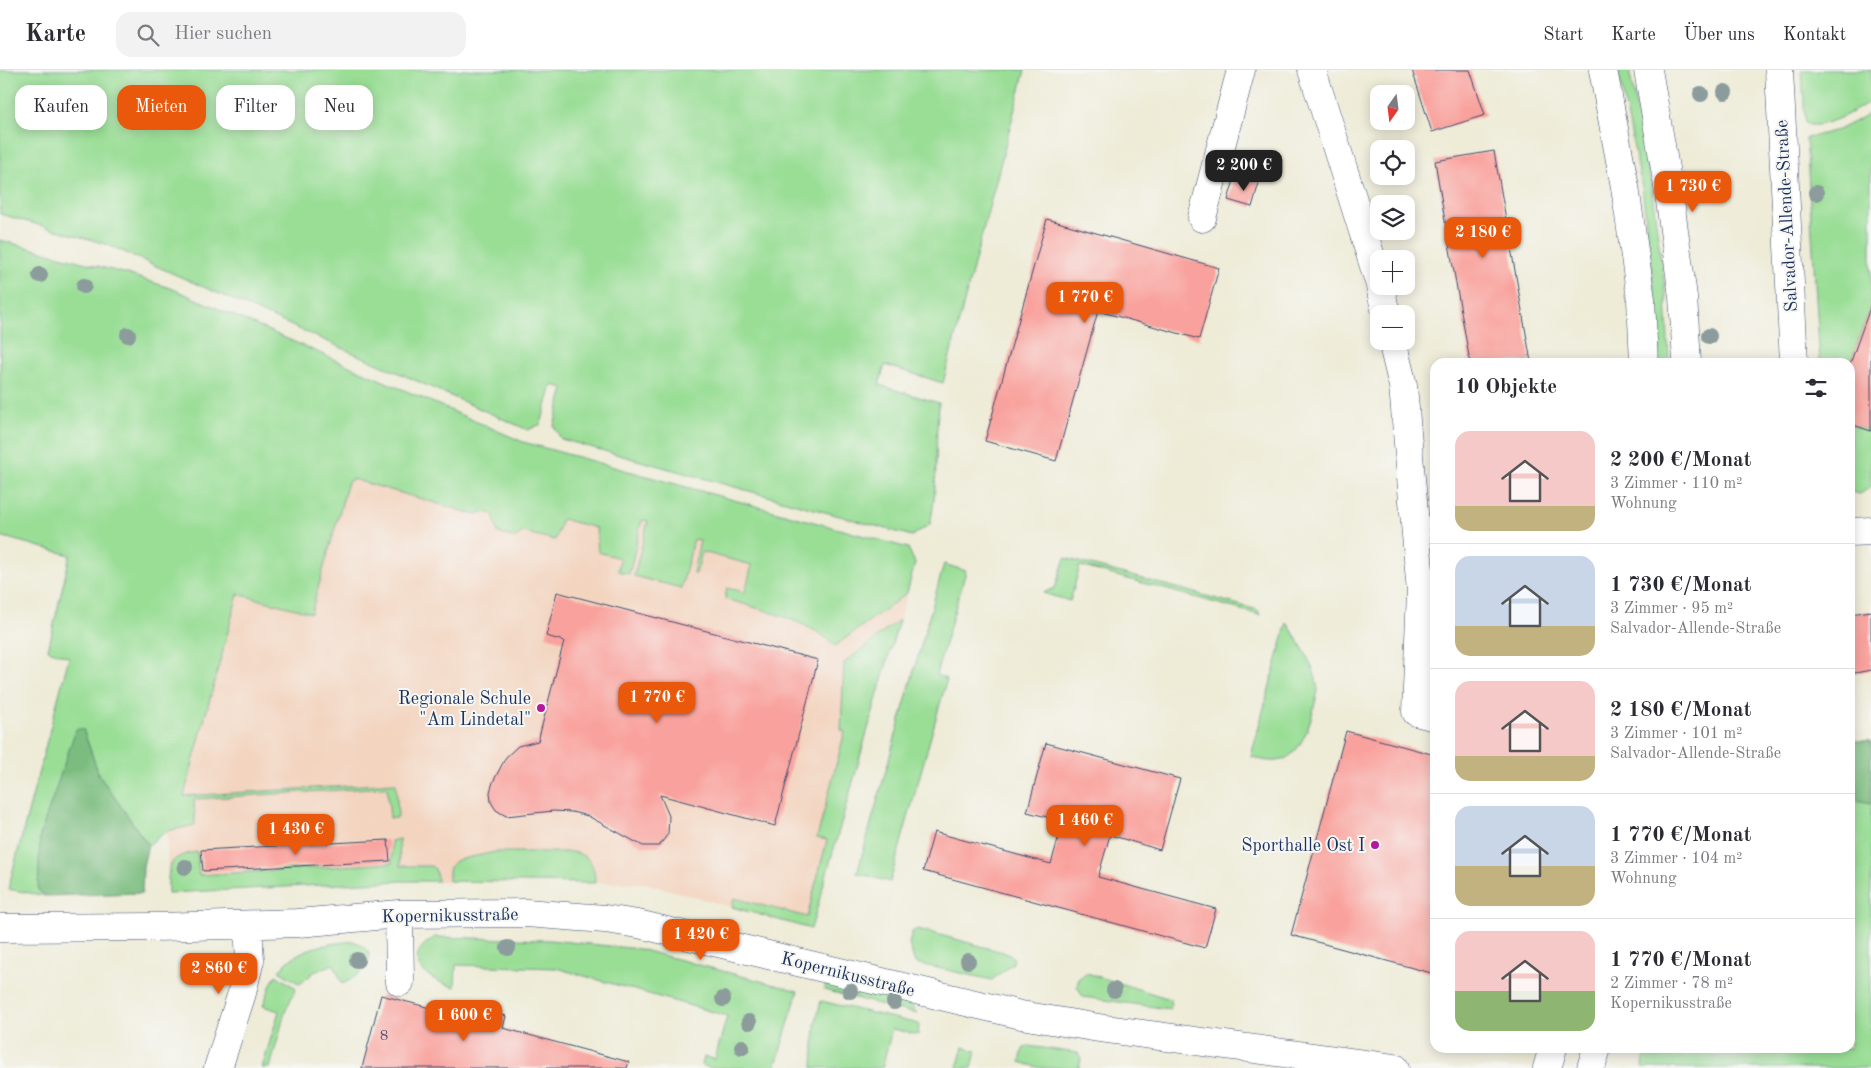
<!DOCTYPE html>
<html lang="de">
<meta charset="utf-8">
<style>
:root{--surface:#fff;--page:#f2f2f3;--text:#2b2b33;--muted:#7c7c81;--line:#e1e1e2;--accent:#ea580c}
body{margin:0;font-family:"Old Standard TT",serif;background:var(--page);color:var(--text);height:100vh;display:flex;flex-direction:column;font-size:19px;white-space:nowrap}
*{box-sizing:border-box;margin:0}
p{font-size:16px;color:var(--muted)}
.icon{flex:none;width:28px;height:28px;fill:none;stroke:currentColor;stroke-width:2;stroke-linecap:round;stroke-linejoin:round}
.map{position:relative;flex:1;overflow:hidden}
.side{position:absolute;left:1430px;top:288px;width:425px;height:695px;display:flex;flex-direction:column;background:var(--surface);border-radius:15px;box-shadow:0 2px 12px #0003}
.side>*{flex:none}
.hud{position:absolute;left:15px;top:15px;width:475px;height:45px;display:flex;gap:10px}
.needle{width:32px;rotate:194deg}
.tools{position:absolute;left:1370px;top:15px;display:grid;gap:10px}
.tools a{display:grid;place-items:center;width:45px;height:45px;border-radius:10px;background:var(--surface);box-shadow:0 2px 12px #0003;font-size:25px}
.price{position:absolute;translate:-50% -42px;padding:0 11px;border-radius:10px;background:var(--accent);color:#fff;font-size:16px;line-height:32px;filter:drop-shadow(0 1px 2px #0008)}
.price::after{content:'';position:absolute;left:50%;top:30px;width:15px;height:11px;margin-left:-8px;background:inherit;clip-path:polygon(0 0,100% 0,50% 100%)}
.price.on{background:#222;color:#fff}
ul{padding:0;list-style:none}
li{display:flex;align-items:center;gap:15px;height:125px;padding:0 25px}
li+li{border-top:1px solid var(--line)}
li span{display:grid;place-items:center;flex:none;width:140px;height:100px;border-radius:15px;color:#555}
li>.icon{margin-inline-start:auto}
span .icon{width:60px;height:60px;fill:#fffc;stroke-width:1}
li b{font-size:21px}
h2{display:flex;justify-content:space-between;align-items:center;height:60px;padding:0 25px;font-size:21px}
.pill{padding:0 18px;border-radius:15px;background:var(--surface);box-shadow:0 2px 12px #0003;font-size:18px;line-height:45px}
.pill.on{background:var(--accent);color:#fff}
header{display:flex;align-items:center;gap:30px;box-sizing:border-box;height:70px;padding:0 25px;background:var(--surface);border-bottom:1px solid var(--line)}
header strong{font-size:24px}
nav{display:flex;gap:28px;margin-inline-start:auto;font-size:18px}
.search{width:350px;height:45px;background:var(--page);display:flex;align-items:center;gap:12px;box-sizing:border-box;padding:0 18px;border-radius:15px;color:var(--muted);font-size:19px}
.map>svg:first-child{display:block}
.built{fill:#f3d4bf}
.green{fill:#9ade96;stroke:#5a867a}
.forest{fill:#7bbd7f;stroke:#4b766e}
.building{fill:#f9a19c}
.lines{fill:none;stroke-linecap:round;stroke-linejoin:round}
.minor-casing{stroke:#3b4b70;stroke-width:29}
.minor{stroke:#fff;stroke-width:28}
.tree{fill:#8c9c9c}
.poi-dot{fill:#b5179e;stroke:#f6f6f2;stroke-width:2}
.labels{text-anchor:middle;stroke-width:4;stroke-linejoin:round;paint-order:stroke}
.number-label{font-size:15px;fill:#524c6e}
.street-label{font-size:18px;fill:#1b2f5e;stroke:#f6f6f2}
.poi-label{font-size:18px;fill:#1b2f5e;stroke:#f6f6f2;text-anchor:end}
</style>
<header>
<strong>Karte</strong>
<div class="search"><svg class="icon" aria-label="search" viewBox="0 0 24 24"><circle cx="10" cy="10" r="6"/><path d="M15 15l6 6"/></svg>Hier suchen</div>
<nav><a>Start</a><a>Karte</a><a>Über uns</a><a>Kontakt</a></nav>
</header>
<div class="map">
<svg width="1871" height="998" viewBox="0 0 1871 998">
<rect width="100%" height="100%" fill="#f6f6f2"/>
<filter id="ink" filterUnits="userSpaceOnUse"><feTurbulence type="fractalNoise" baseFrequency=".02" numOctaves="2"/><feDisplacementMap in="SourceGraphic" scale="10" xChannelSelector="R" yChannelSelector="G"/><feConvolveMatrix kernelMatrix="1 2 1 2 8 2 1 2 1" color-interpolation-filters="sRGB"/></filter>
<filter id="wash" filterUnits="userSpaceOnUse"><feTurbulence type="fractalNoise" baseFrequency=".0096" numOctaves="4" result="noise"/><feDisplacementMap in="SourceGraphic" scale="20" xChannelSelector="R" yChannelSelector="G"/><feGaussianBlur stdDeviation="1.12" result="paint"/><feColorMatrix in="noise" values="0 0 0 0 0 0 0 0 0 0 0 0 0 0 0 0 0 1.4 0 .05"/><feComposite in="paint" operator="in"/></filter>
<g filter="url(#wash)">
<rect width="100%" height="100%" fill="#eeebd7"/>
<path class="built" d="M 285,350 L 907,523 L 811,859 L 644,813 L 401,811 L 168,823 L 167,761 L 184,727 Z"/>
<path class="green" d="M 0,0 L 1025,0 L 943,313 L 885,295 L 879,315 L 939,333 C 934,373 939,415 930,454 L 912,466 L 561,369 L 554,356 L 564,318 L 552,315 L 541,354 L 528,360 L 106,174 L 0,144 Z
M 1618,0 L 1629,0 L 1651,115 L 1666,227 L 1669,292 L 1659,292 L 1655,227 L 1642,117 Z
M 1802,0 L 1871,0 L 1871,30 C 1859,40 1818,62 1805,53 Z
M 1871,43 L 1871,234 L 1850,294 L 1820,292 L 1806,68 L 1838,60 Z
M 0,170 L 127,204 L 173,219 L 523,372 L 908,478 L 915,493 L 907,523 L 835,576 C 816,553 754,537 725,529 L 727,518 L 745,522 L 752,495 L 702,482 L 696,504 L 693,503 L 700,470 L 694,469 L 681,518 L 634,506 L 648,451 L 642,450 L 629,504 L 618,501 L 620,488 L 598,482 L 596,458 L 562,449 L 555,470 L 523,462 L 515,468 L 498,463 L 493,444 L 482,442 L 477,445 L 352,409 L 348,412 L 311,543 L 238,524 L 184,726 L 396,713 L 398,748 L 390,748 L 387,717 L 194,729 L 195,755 L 167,761 L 148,775 L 99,705 L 83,659 L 38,820 L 46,826 L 8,819 L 69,587 L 48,580 L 70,485 L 0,466 Z
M 1850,354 L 1871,361 L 1871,417 L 1860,424 L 1850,422 Z
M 1065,488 L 1258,540 L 1260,545 L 1080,496 L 1070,531 L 1043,523 L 1055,518 Z
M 944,494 L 966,501 L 936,605 L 947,609 L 890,812 L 857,803 Z
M 899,550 L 811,859 L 732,837 L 734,828 L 807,847 L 827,770 L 817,768 L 845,661 L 841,660 L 844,593 Z
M 1287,552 C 1299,573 1316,596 1318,621 C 1312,645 1303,695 1270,691 C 1263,691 1257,688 1251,686 Z
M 1850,671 L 1871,671 L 1871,998 L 1642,998 L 1647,978 L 1850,978 Z
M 399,769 L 400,796 L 431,796 L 435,799 L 438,811 L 401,811 L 168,823 C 168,797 167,786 197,782 L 199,805 L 392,793 L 391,771 Z
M 495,782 L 573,782 C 590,786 595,795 595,813 L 449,811 C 449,801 448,795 457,790 Z
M 918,859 L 1010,884 L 1014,889 L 1012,894 L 992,910 L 915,893 L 909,874 L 912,862 Z
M 435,867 L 549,870 L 639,879 L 798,921 L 775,998 L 709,998 L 702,995 L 704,987 L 715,989 L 727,946 L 556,898 L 456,895 L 455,917 C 439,913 405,899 422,877 C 425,873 431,870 435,867 Z
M 353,871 C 386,884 363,905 342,914 L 334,894 L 314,902 L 300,914 L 279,901 C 299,876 323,875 353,871 Z
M 1087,903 L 1170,929 L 1172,934 L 1169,939 L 1083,927 L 1077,916 L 1079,908 Z
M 276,905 L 296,918 L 285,942 L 270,998 L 262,998 L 279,941 L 263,936 L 271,914 Z
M 828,908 L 906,927 L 917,944 L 824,920 Z
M 821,931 L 919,954 L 918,965 L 892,959 L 882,998 L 813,998 L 815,954 Z
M 1028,976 L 1078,983 L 1081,989 L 1079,998 L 1040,998 L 1020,992 L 1023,979 Z
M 963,977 L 976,981 L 972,998 L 957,998 Z"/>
<path class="forest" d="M 76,659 L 83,659 L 99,705 L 148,775 L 143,796 L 142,823 L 46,826 L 38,820 L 40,765 Z
M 1850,671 L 1871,671 L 1871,733 L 1850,729 Z"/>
<g id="blocks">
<path class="building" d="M 1412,0 L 1470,0 L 1485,45 L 1432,62 Z
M 1494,81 L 1531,292 L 1470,292 L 1446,157 L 1435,91 Z
M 1235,107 L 1259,113 L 1252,137 L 1228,130 Z
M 1047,149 L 1219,198 L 1199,269 L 1098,241 L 1056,391 L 985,371 Z
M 1871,235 L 1871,361 L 1850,354 L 1850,294 Z
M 557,522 L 818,590 L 775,756 L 660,725 L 669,746 L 668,764 L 659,776 L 643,776 L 588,746 L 572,742 L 553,741 L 506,746 L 496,740 L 491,732 L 490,722 L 493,712 L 506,687 L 518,676 L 538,671 L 564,571 L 546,566 Z
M 1871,541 L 1871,600 L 1850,604 L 1850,544 Z
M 1346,661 L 1435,685 L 1435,904 L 1291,865 Z
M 1046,673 L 1180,709 L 1160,780 L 1110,765 L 1098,807 L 1216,839 L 1205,878 L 923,801 L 934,762 L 1051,794 L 1063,751 L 1027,742 Z
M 388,770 L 390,791 L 203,801 L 201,780 Z
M 381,925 L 453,944 L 456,932 L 482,939 L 506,946 L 503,958 L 629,992 L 627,998 L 362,998 Z"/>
</g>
</g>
<g filter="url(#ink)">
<use href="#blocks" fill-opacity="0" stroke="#3b4b70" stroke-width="1"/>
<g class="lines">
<g class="minor-casing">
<path id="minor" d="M 1312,0 L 1379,212
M 1603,0 L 1625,117 L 1641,229 L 1644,292
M 1648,0 L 1668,116 L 1683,227 L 1687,292
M 1779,0 L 1794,292
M 1202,148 L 1241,0
M 1380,216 L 1386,244
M 1392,271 L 1403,316 L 1421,522 L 1416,642 L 1435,647
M 1850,462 L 1871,461
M 399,844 L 400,912
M 0,858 L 157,857 L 298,853 L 399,844 L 526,843 L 605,849 L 638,854 L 1021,945 L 1099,958 L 1395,998
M 218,998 L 242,923 L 250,890 L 248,855
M 1547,998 L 1553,978
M 1591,998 L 1597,978"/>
</g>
<use href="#minor" class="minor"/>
</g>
<g class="tree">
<circle cx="1725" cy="22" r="8"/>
<circle cx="1701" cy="24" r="8"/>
<circle cx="1816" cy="123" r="8"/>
<circle cx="40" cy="205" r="8"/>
<circle cx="84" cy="216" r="8"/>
<circle cx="128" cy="265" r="8"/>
<circle cx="1709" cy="266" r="8"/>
<circle cx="185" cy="797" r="8"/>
<circle cx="508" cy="878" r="8"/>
<circle cx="357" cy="890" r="8"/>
<circle cx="968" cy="891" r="8"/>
<circle cx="1114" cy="920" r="8"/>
<circle cx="850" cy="921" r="8"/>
<circle cx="723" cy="929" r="8"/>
<circle cx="894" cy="932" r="8"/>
<circle cx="749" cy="952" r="8"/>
<circle cx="742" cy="977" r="8"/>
</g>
</g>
<g class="poi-dot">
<circle cx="541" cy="638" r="5"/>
<circle cx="1375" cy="775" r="5"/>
</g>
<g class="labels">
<g class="number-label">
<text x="384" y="970">8</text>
</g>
<g class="street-label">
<text transform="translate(1786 146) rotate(-93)" y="6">Salvador-Allende-Straße</text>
<text transform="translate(450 845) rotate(-1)" y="6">Kopernikusstraße</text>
<text transform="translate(848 904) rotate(14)" y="6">Kopernikusstraße</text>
</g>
<g class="poi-label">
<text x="531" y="634">Regionale Schule<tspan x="531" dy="21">"Am Lindetal"</tspan></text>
<text x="1365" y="781">Sporthalle Ost I</text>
</g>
</g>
</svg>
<div class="tools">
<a><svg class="needle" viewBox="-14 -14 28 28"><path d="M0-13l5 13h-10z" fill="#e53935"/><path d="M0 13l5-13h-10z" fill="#7c7c81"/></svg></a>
<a><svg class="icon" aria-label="locate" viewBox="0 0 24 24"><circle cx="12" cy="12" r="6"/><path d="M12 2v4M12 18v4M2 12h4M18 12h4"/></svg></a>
<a><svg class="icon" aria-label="layers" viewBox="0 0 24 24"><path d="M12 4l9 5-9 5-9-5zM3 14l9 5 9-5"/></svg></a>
<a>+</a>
<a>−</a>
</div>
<b class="price on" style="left:1244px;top:122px">2 200 €</b>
<b class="price" style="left:1693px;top:143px">1 730 €</b>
<b class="price" style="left:1483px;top:189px">2 180 €</b>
<b class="price" style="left:1085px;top:254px">1 770 €</b>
<b class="price" style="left:657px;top:654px">1 770 €</b>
<b class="price" style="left:1085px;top:777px">1 460 €</b>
<b class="price" style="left:296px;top:786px">1 430 €</b>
<b class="price" style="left:701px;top:891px">1 420 €</b>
<b class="price" style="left:219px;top:925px">2 860 €</b>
<b class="price" style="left:464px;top:972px">1 600 €</b>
<div class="hud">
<a class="pill">Kaufen</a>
<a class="pill on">Mieten</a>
<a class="pill">Filter</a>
<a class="pill">Neu</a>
</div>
<section class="side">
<h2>10 Objekte<svg class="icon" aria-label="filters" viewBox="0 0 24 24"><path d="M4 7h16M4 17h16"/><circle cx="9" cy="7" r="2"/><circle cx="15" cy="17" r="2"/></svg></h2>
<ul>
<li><span style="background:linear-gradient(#f6c9c9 75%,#c2b280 0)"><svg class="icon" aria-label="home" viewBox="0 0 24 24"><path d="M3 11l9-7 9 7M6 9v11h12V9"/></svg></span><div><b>2 200 €/Monat</b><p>3 Zimmer · 110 m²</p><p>Wohnung</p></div></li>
<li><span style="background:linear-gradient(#c9d6e8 70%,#c2b280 0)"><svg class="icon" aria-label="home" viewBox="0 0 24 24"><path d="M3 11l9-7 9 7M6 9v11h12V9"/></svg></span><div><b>1 730 €/Monat</b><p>3 Zimmer · 95 m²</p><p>Salvador-Allende-Straße</p></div></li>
<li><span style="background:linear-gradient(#f6c9c9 75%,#c2b280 0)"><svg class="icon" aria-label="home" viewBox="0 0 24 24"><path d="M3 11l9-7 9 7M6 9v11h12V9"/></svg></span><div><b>2 180 €/Monat</b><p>3 Zimmer · 101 m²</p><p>Salvador-Allende-Straße</p></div></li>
<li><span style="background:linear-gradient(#c9d6e8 60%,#c2b280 0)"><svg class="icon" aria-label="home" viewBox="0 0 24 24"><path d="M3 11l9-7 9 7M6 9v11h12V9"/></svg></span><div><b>1 770 €/Monat</b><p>3 Zimmer · 104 m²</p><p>Wohnung</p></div></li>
<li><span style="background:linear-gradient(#f6c9c9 60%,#8fb573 0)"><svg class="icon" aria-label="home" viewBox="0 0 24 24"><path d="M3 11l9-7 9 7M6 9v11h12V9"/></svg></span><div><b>1 770 €/Monat</b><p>2 Zimmer · 78 m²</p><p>Kopernikusstraße</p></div></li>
</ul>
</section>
</div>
